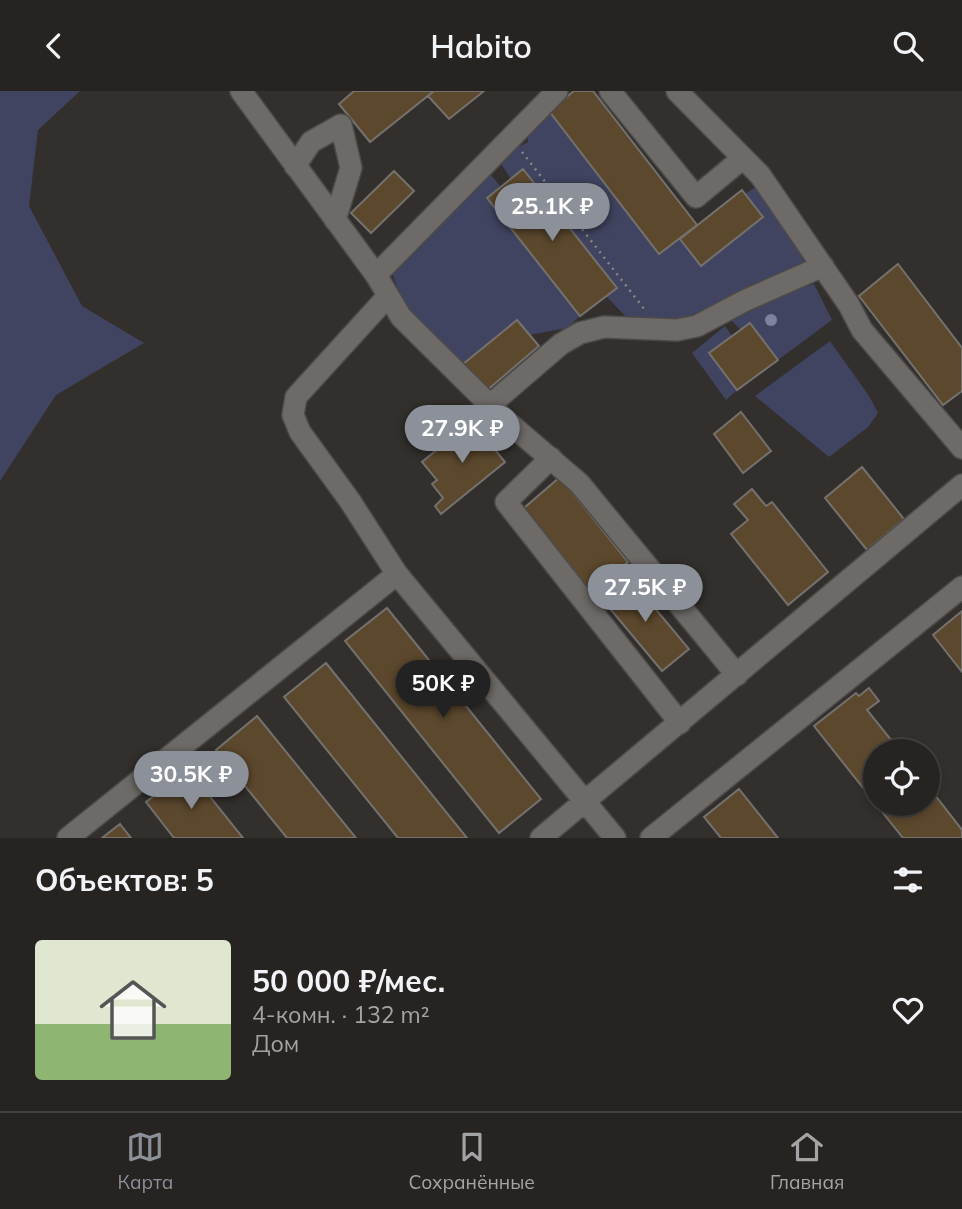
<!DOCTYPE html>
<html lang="ru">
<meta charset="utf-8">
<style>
:root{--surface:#262321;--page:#2e2b2a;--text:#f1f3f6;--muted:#a4a4a5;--line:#42403f;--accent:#8c9099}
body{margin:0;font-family:Mulish,sans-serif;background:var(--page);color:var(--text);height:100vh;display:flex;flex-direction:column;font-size:26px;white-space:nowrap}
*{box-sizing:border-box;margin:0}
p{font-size:23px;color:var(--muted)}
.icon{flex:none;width:38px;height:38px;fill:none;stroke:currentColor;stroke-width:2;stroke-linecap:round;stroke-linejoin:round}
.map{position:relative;height:747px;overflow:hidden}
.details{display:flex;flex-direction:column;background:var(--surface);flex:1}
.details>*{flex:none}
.fabs{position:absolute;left:863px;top:648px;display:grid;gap:14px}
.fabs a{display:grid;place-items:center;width:77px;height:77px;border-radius:50%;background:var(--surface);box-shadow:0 4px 10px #0003,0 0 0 2px var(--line);font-size:35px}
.price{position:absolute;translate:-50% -60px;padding:0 16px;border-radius:24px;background:var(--accent);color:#fff;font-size:23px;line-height:46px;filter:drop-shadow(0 2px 4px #0008)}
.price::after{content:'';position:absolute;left:50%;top:42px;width:21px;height:16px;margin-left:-10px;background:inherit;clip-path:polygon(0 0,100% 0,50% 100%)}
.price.on{background:#222;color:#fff}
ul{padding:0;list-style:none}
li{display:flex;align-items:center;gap:21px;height:175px;padding:0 35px}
li span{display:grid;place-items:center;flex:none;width:196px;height:140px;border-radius:7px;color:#555}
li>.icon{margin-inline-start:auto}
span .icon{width:84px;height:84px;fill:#fffc;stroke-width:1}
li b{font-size:30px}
h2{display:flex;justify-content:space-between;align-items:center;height:84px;padding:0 35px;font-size:30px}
header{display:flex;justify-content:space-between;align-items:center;height:91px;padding:0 35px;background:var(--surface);font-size:32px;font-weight:600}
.tabs{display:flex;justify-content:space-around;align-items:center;height:98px;border-top:2px solid var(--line);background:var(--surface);font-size:19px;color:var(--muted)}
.tabs a{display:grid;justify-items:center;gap:4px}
.tabs .on{color:var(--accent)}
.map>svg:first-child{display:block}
.green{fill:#414460}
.building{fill:#5c482d;stroke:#74716e;stroke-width:2}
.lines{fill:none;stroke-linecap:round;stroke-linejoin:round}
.minor-casing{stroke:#4d4b49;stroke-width:24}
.path{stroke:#888683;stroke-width:2.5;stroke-dasharray:2 5;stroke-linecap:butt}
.minor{stroke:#6d6a67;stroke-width:21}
.tree{fill:#80819f}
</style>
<header><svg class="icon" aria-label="back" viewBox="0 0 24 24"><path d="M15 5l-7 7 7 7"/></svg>Habito<svg class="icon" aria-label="search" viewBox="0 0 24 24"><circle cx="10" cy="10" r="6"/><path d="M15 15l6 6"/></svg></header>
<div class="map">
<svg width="962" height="747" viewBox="0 0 962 747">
<rect width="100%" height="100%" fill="#322f2c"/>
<path class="green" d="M 0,0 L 80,0 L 38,39 L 29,115 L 82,215 L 144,252 L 56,304 L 0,390 Z
M 549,20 L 659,163 L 680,148 L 701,174 L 763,127 L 745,103 L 754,97 L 763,102 L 803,157 L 804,174 L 688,230 L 631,231 L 606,205 L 617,197 L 524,79 L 511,88 L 497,67 L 528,51 L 527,37 Z
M 487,79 L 501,96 L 487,108 L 580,225 L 567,237 L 529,244 L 517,229 L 462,274 C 433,246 405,224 393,184 L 400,168 Z
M 814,193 L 832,229 L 778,269 L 750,232 L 741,239 L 731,229 L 763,209 Z
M 725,235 L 732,245 L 710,263 L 737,299 L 726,309 L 692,262 Z
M 830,250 L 869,305 L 878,322 L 868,336 L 829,366 L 755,305 Z"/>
<path class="building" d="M 354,0 L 434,0 L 370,51 L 339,13 Z
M 434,0 L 484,0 L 449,28 L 428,5 Z
M 574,0 L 593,0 L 697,134 L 659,163 L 549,20 Z
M 523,78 L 617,197 L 580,225 L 487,107 Z
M 394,80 L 414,100 L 371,142 L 351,122 Z
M 742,99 L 763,126 L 701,175 L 680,148 Z
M 898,173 L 962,257 L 962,300 L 943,314 L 859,205 Z
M 517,229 L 539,255 L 485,301 L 462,274 Z
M 750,232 L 778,269 L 737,299 L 709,262 Z
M 741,321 L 771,360 L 743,382 L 714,343 Z
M 472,330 L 505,371 L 441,423 L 435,415 L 443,407 L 432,393 L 437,389 L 422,371 Z
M 862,376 L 904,428 L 867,459 L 825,407 Z
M 560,386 L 628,471 L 591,501 L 524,417 Z
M 752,398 L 766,415 L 772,411 L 828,481 L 788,514 L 731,443 L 748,429 L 734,413 Z
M 628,485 L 689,558 L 662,580 L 601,507 Z
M 387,517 L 541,708 L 499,742 L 345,550 Z
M 962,520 L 962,581 L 933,544 Z
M 326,572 L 467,747 L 398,747 L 284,606 Z
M 869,597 L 879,610 L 867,619 L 900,660 L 875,660 L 875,712 L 814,635 L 856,602 L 859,605 Z
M 257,625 L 356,747 L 287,747 L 216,659 Z
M 188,678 L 243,747 L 174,747 L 146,711 Z
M 928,695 L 962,739 L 962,747 L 903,747 L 875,712 L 928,712 Z
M 739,698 L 778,747 L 721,747 L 704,726 Z
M 120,733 L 131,747 L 102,747 Z"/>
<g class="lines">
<g class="minor-casing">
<path id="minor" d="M 241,0 L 376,184 L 557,0
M 610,0 L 696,106 L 743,67
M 677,0 L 760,84 L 849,214 L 862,239 L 962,357
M 295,75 L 311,51 L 341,34 L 351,77 L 335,129
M 376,184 L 401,226 L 503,327 L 579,392 L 737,584
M 388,205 L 296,306 L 293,324 L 300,341 L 350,410 L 397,483
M 490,314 L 561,253 L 580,242 L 604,236 L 677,239 L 697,235 L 744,210 L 823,175
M 551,367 L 506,411 L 680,632
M 68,747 L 397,483 L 615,747
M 541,747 L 962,394
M 651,747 L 962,496"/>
</g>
<path class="path" d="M 522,61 L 645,219"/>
<use href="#minor" class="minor"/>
</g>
<circle class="tree" cx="771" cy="229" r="6"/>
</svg>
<div class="fabs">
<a><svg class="icon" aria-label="locate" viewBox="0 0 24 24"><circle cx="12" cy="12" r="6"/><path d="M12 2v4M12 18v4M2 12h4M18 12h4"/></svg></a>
</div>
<b class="price" style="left:552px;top:152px">25.1K ₽</b>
<b class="price" style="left:462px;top:374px">27.9K ₽</b>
<b class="price" style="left:645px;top:533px">27.5K ₽</b>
<b class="price on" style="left:443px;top:629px">50K ₽</b>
<b class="price" style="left:191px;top:720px">30.5K ₽</b>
</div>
<section class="details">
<h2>Объектов: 5<svg class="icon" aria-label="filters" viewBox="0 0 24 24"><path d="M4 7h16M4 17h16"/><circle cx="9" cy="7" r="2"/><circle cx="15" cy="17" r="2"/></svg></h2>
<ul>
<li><span style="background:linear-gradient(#dfe7d0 60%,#8fb573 0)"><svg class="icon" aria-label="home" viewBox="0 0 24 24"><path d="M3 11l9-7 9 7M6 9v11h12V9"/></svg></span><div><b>50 000 ₽/мес.</b><p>4-комн. · 132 m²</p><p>Дом</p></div><svg class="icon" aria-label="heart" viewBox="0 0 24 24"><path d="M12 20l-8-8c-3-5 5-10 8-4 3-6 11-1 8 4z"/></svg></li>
</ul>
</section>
<nav class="tabs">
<a class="on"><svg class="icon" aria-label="map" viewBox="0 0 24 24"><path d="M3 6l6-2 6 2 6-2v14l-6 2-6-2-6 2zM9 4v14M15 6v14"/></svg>Карта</a>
<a><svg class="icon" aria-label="saved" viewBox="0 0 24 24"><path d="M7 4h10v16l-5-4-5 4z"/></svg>Сохранённые</a>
<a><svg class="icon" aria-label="home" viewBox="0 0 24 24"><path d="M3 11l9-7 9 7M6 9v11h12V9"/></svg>Главная</a>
</nav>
